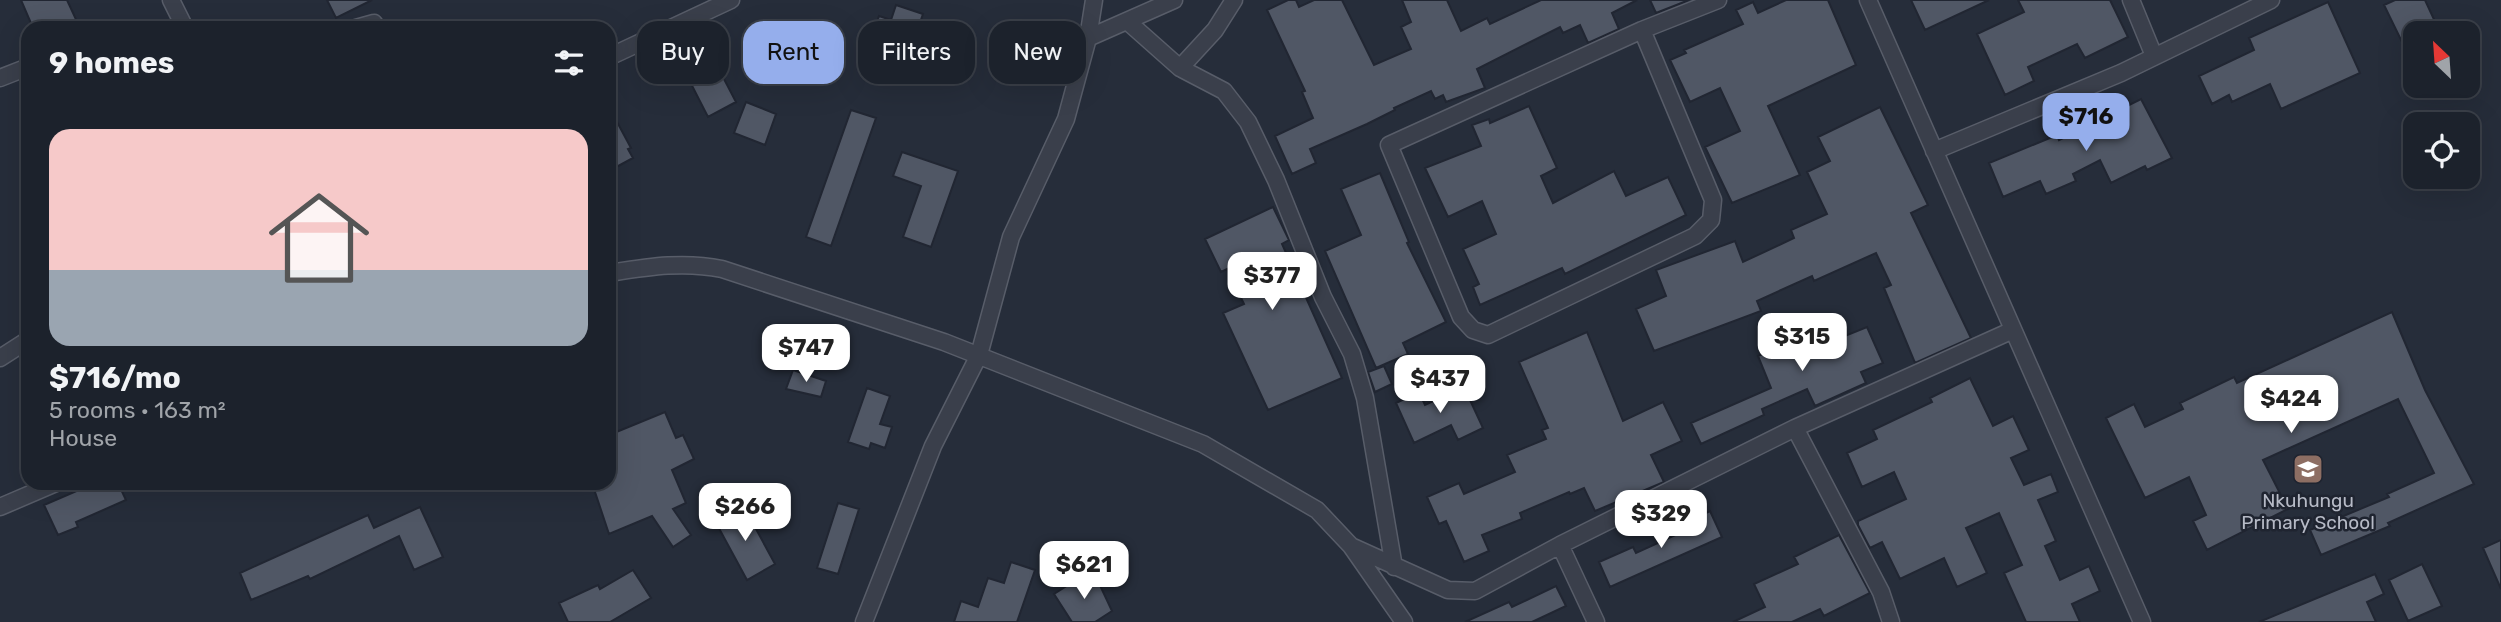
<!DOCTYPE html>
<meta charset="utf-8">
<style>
:root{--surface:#1c222c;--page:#292f38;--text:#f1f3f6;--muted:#a0a4a9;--line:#3a3f48;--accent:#95aeec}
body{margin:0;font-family:Rubik,sans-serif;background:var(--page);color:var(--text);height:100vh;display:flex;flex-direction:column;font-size:26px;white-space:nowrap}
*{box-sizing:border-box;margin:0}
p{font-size:23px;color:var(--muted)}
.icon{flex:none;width:38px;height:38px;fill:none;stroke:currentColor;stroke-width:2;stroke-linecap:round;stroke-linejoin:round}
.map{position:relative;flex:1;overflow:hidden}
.sheet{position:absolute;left:21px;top:21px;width:595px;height:469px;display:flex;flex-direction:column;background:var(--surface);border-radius:21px;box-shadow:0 7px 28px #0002,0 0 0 2px var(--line)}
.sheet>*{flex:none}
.banner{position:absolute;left:637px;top:21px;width:665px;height:63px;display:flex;gap:14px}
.needle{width:46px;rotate:335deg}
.buttons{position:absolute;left:2403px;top:21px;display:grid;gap:14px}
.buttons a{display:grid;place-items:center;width:77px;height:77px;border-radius:14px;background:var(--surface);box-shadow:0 7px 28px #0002,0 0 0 2px var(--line);font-size:35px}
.price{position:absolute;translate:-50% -60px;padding:0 16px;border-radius:14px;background:#fff;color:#222;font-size:23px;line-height:46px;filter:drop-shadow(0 2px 4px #0008)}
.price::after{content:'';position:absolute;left:50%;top:42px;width:21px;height:16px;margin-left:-10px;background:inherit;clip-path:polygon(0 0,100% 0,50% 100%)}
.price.on{background:var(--accent);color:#111}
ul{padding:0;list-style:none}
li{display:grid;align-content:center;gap:14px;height:371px;padding:0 28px}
li span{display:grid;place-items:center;height:217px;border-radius:21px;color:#555}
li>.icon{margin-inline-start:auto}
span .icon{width:126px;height:126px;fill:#fffc;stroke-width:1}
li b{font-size:30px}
h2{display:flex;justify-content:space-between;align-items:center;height:84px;padding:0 28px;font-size:30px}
.chip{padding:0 24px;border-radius:21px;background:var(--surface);box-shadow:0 7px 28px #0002,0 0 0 2px var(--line);font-size:24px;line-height:63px}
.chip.on{background:var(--accent);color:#111}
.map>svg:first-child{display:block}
.building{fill:#505765;stroke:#212632;stroke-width:2}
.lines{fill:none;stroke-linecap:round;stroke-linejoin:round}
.minor-casing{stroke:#585d69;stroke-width:19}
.minor{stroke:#3a3f4b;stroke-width:16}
.labels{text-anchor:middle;stroke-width:5;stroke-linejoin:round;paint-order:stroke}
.poi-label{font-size:19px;fill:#b6bac6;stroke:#1f2430}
</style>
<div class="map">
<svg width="2501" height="622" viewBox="0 0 2501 622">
<rect width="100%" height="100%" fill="#262d3a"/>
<path class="building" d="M 21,0 L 67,0 L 80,28 L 33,28 Z
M 327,0 L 372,0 L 336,18 Z
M 1288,0 L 1296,0 L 1299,7 L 1314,0 L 1342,0 L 1374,65 L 1411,49 L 1401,27 L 1411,22 L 1402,0 L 1447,0 L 1461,31 L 1487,18 L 1490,24 L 1541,0 L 1637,0 L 1612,13 L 1619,29 L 1588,43 L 1580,25 L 1563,33 L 1560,27 L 1477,69 L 1485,88 L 1446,102 L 1443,95 L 1435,99 L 1431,91 L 1394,108 L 1395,110 L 1367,124 L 1310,149 L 1316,163 L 1292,174 L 1275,136 L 1313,118 L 1302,92 L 1305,91 L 1267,10 Z
M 1650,0 L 1689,0 L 1656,13 Z
M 1786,0 L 1828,0 L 1856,65 L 1768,106 L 1800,175 L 1732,203 L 1705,147 L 1740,131 L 1720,88 L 1690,102 L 1670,60 L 1686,53 L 1684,50 L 1743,24 L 1736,10 L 1753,2 L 1758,13 Z
M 1911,0 L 1989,0 L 1925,30 Z
M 2018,0 L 2110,0 L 2128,37 L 2085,58 L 2077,44 L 2028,67 L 2034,81 L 2005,95 L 1977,34 L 2024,12 Z
M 2395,0 L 2425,0 L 2438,28 L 2426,33 L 2415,33 L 2415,39 L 2403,44 L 2384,5 Z
M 2328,2 L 2360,73 L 2281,109 L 2270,84 L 2232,102 L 2229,95 L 2212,104 L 2199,76 L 2254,50 L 2249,38 Z
M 896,5 L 923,14 L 907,60 L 868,47 L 879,16 L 891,20 Z
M 712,56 L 736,102 L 708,117 L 684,70 Z
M 2141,99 L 2172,158 L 2147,170 L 2145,166 L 2111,183 L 2100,160 L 2073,174 L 2076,181 L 2046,194 L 2040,181 L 2003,197 L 1989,163 L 2057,135 L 2059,140 Z
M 746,102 L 776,114 L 765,145 L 734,133 Z
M 1529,106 L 1557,168 L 1541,176 L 1553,203 L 1614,171 L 1626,196 L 1668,177 L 1686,215 L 1565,274 L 1562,268 L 1480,305 L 1473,287 L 1479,284 L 1463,249 L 1496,234 L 1482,201 L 1448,217 L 1425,168 L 1481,146 L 1472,125 L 1489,119 L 1490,123 Z
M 609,107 L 631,148 L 628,149 L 633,158 L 609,171 Z
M 1880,107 L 1928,205 L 1911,213 L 1971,338 L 1915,363 L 1884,288 L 1891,285 L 1876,253 L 1814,281 L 1812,276 L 1757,301 L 1761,311 L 1654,351 L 1636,309 L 1666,296 L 1656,270 L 1735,241 L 1743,262 L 1794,238 L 1791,230 L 1827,214 L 1807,172 L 1830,161 L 1818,137 Z
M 851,110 L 876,118 L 831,246 L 806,237 Z
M 902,152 L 958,171 L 931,247 L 903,237 L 921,186 L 893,176 Z
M 1380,173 L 1409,242 L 1407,243 L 1446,322 L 1403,343 L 1408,354 L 1376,368 L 1325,251 L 1361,235 L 1341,189 Z
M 1273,207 L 1289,240 L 1282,244 L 1342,378 L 1268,410 L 1223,313 L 1244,304 L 1227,269 L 1221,272 L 1205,239 Z
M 2392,312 L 2425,390 L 2474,484 L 2388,523 L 2390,526 L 2321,555 L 2310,530 L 2389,497 L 2387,494 L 2434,473 L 2398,399 L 2263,460 L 2288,509 L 2207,550 L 2193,521 L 2206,515 L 2189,477 L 2145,498 L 2106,418 L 2134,404 L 2145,427 L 2183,409 L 2180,403 L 2234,377 L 2237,383 Z
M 1836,315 L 1845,336 L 1867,327 L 1883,363 L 1861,372 L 1866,383 L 1815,406 L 1807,389 L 1762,409 L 1764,415 L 1701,444 L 1691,423 L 1771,388 L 1758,356 L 1787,343 L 1784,337 Z
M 1587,332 L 1623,421 L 1663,402 L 1682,441 L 1651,455 L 1664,482 L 1595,511 L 1584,488 L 1570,494 L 1569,492 L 1520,513 L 1522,519 L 1482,535 L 1489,551 L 1464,562 L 1446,521 L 1439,524 L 1427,497 L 1459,483 L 1464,494 L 1515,472 L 1507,455 L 1546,439 L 1542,430 L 1548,428 L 1519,362 Z
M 1384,366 L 1392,384 L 1375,392 L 1368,372 Z
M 793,370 L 826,381 L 821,397 L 786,389 Z
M 1970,378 L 1993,426 L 2013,416 L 2029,450 L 2011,458 L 2024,485 L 2051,474 L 2058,492 L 2038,500 L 2056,541 L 2045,546 L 2060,580 L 2089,566 L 2100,591 L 2072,604 L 2080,622 L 2026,622 L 2004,573 L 2022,565 L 1999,513 L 1966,528 L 1987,573 L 1957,587 L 1944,558 L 1900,579 L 1882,542 L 1870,548 L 1858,525 L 1858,521 L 1906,499 L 1894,472 L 1862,487 L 1847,453 L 1877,439 L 1873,430 L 1932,402 L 1930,398 Z
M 1464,387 L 1483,428 L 1458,440 L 1451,425 L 1414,443 L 1396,403 L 1419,392 L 1425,405 Z
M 867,388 L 890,396 L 880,424 L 892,427 L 885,448 L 871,443 L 869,449 L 848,442 Z
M 665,412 L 676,438 L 683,435 L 694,459 L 672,470 L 686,503 L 673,509 L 691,535 L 673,547 L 652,516 L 609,534 L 592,483 L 609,483 L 609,435 Z
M 95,483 L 118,483 L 126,500 L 76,522 L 78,527 L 58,535 L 44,505 Z
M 838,503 L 859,509 L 838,574 L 817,568 Z
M 743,505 L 775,564 L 747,580 L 715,521 Z
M 420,507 L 443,557 L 414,570 L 399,536 L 310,579 L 308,576 L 251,600 L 240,573 L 368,515 L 374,528 Z
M 1710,511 L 1722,537 L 1610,587 L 1599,562 L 1633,547 L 1636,553 L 1682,532 L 1679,526 Z
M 1839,535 L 1870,593 L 1824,616 L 1820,609 L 1792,622 L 1733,622 L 1765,607 L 1754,584 L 1798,564 L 1794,557 Z
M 2501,540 L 2501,589 L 2483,548 Z
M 1011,562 L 1035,570 L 1017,622 L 954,622 L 961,601 L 978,607 L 988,578 L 1004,583 Z
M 2422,564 L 2442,606 L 2408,621 L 2389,580 Z
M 633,570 L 651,598 L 610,622 L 568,622 L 559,603 L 598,585 L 600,589 Z
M 2375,574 L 2384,594 L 2367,602 L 2376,622 L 2259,622 Z
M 1084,575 L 1090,585 L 1098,581 L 1112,611 L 1095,622 L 1072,622 L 1054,594 Z
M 1556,586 L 1566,606 L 1532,622 L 1465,622 L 1509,602 L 1512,607 Z"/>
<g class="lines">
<g class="minor-casing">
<path id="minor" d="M 171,0 L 185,28
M 1868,0 L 2142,622
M 2131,0 L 2154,56
M 1127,21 L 1180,68 L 1224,91 L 1248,122 L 1276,180 L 1323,297 L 1352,354 L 1365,398 L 1394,567
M 356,28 L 374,23 L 377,28
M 1642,30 L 1713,200 L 1711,220 L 1695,236 L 1488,335 L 1473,330 L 1461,317 L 1389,145 L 1642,30 L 1718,0
M 1088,38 L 1174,0
M 609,57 L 731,0
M 1180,68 L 1215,30 L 1234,0
M 0,78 L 28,67
M 1934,151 L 2121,73 L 2271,0
M 609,273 C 648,267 683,261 722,269 L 944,342 L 1203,444 L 1317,510 L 1351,546 L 1404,622
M 0,358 L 28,340
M 1795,428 L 1881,592 L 1891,622
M 0,507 L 56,483
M 1560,545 L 1596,622
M 1353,547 L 1448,590 L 1475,591 L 1560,545 L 1795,428 L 2013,330
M 864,622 L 933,446 L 979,355 L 1011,237 L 1066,119 L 1088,38 L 1094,0"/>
</g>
<use href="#minor" class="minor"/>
</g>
<defs>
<g id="school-square" transform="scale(1.575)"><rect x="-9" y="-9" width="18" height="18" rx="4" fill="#8d6e63" stroke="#1f2430"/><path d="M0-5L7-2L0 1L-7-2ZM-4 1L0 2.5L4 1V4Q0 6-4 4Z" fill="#fff"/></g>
</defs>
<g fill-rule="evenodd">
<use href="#school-square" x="2308" y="469"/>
</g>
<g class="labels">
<g class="poi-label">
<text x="2308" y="507">Nkuhungu<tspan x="2308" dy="22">Primary School</tspan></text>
</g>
</g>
</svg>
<div class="buttons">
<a><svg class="needle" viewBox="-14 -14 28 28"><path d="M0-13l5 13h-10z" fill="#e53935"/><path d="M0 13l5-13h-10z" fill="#a0a4a9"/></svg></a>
<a><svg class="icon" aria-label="locate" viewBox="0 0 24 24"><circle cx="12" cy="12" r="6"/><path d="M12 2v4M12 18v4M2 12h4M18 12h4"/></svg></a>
</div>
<b class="price on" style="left:2086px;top:153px">$716</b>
<b class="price" style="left:1272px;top:312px">$377</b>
<b class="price" style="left:1802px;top:373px">$315</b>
<b class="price" style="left:806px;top:384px">$747</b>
<b class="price" style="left:1440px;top:415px">$437</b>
<b class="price" style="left:2291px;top:435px">$424</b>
<b class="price" style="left:745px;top:543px">$266</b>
<b class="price" style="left:1661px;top:550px">$329</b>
<b class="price" style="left:1084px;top:601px">$621</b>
<div class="banner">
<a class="chip">Buy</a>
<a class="chip on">Rent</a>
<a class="chip">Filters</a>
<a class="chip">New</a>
</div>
<section class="sheet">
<h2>9 homes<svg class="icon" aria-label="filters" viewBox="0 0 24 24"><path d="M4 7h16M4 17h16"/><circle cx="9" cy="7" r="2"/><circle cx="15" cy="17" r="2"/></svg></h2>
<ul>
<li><span style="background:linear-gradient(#f6c9c9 65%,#9aa5b1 0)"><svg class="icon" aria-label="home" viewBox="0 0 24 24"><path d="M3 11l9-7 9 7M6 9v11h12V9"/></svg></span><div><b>$716/mo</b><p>5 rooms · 163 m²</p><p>House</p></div></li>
</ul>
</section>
</div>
